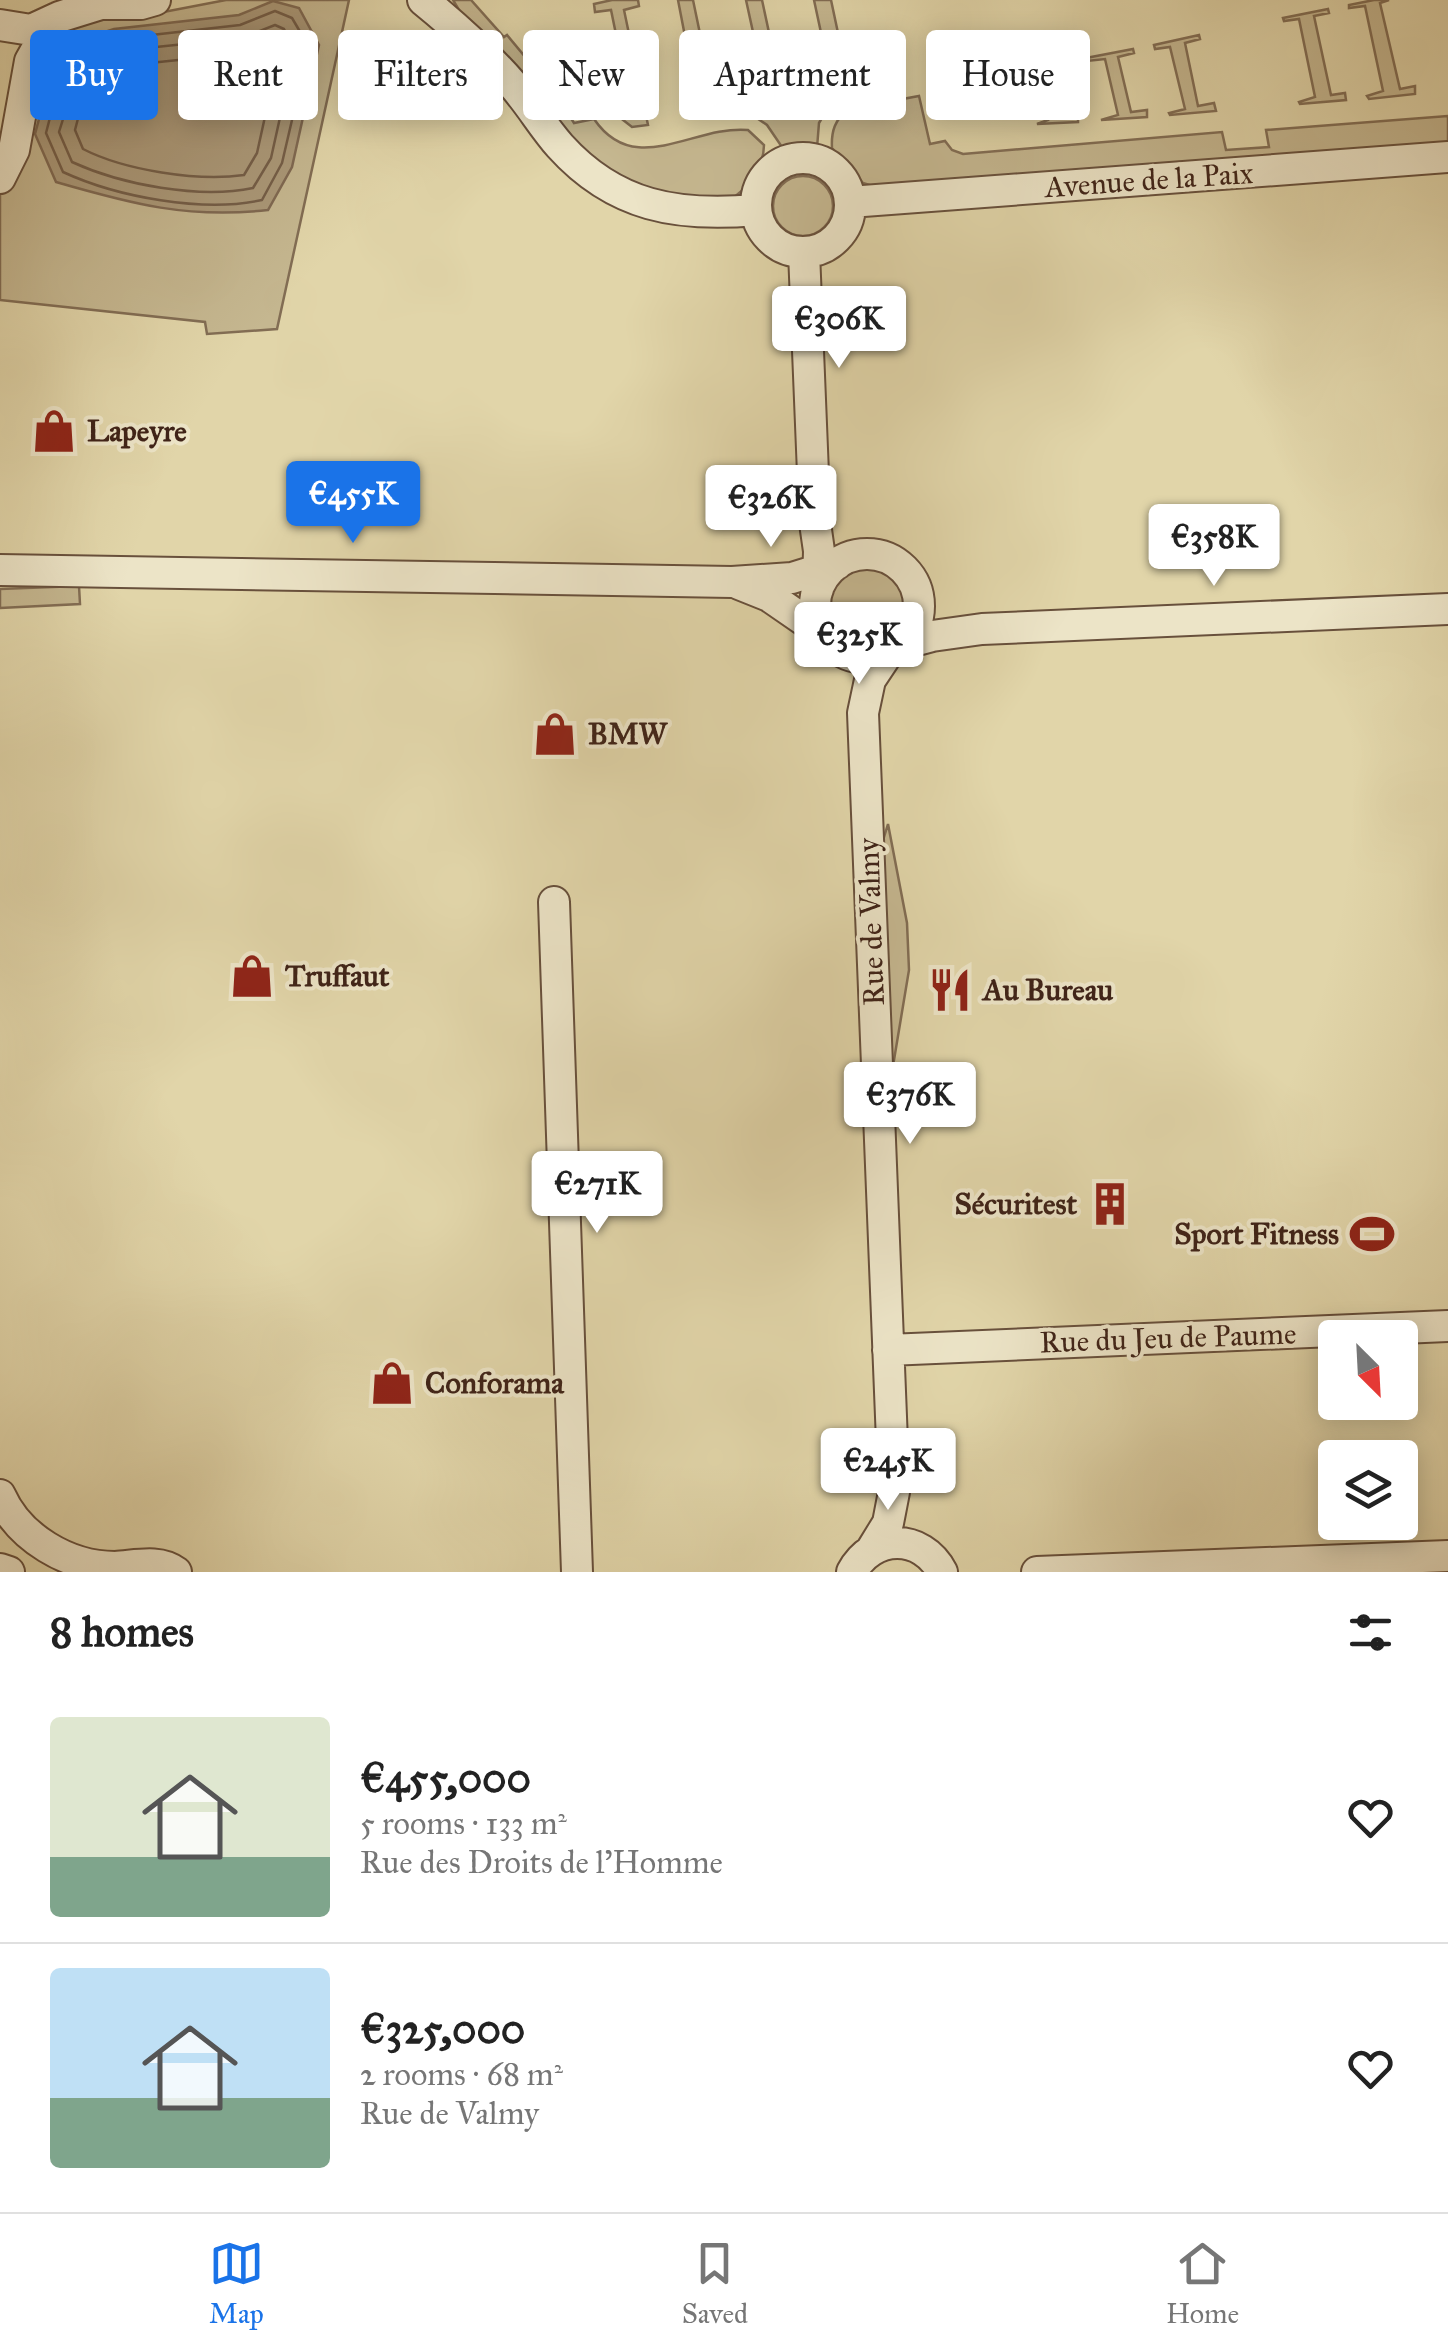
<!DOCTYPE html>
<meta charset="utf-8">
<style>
:root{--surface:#fff;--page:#f6f6f6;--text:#222;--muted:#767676;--line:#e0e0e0;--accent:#1a73e8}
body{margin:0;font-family:"IM FELL Great Primer",serif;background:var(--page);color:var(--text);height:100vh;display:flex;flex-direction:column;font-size:38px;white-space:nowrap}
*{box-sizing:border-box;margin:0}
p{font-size:32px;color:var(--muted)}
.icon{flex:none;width:55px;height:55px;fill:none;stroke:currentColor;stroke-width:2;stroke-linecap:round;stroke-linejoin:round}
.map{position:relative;height:1572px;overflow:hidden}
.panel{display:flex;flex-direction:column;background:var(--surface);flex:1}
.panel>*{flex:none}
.banner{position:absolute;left:30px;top:30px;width:1390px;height:90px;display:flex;gap:20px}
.needle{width:65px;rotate:156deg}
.tools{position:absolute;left:1318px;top:1320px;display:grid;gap:20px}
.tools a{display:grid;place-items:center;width:100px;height:100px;border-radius:10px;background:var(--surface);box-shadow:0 5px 25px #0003;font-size:50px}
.price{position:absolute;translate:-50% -85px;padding:0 22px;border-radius:10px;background:#fff;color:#222;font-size:32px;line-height:65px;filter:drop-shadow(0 2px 5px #0008)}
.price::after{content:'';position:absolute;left:50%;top:60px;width:30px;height:22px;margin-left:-15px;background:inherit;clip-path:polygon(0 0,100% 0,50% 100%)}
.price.current{background:var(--accent);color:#fff}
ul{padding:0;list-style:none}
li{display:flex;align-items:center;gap:30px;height:250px;padding:0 50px}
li+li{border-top:2px solid var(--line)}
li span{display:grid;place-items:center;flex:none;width:280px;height:200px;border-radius:10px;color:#555}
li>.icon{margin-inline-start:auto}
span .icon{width:120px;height:120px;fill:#fffc;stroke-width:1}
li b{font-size:42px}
h2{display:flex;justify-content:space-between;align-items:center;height:120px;padding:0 50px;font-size:42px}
.tag{padding:0 35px;border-radius:10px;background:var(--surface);box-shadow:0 5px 25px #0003;font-size:35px;line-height:90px}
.tag.current{background:var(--accent);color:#fff}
.tabs{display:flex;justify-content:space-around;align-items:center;height:140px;border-top:2px solid var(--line);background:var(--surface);font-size:28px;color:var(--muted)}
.tabs a{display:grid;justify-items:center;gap:5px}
.tabs .current{color:var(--accent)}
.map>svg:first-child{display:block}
.green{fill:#c5b790;stroke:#826d54;stroke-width:2.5}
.water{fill:#aa9878;stroke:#7f6952;stroke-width:2.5}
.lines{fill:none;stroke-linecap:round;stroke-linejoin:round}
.shore{stroke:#745e48;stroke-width:2.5}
.minor-casing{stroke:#68503c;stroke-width:34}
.minor{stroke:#ece4c7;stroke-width:30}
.labels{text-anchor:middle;stroke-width:8;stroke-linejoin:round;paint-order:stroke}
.street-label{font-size:30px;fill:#3f2318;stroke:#ece4c7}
.poi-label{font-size:30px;font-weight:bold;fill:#3f2318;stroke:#ece4c7;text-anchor:start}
</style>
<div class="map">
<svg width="1448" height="1572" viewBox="0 0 1448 1572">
<rect width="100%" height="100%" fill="#e1d5a9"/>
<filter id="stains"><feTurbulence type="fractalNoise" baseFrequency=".002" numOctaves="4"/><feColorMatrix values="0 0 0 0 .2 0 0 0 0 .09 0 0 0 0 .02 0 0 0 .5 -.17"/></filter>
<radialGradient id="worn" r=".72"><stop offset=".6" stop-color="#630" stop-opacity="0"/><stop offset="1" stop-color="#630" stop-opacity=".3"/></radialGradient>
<path class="green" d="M 226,0 L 349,0 L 277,329 L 207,334 L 205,322 L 0,300 L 0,194 L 9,187 L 48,44 L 90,17 L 148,15 Z
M 453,0 L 471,0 L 504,37 L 507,35 L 556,94 L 574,123 L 594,119 C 635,179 693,125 748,130 L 764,145 C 764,167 747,190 728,201 L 643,190 L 590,159 L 462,15 Z
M 612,0 L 638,0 L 639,6 L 624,10 L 648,125 L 632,127 L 618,116 L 632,112 L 611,10 L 595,12 L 594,4 Z
M 678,0 L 693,0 L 715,106 L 699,109 Z
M 746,0 L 762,0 L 782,93 L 767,96 Z
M 814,0 L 831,0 L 848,80 L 832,84 Z
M 1374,0 L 1389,0 L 1380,3 L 1400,89 L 1415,86 L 1415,94 L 1369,99 L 1367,96 L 1383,91 L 1365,6 L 1349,8 L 1349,5 Z
M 1328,9 L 1329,13 L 1314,16 L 1331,95 L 1345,93 L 1346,100 L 1300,104 L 1299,102 L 1315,97 L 1299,19 L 1284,21 L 1283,18 Z
M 1199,35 L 1200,39 L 1185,43 L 1198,106 L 1214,103 L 1216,111 L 1170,115 L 1169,113 L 1185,109 L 1170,47 L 1155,49 L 1154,45 Z
M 1133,49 L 1134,53 L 1118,57 L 1131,112 L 1147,110 L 1147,117 L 1101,120 L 1118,115 L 1105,59 L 1087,61 L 1086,58 Z
M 1068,63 L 1054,70 L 1063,116 L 1078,114 L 1078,122 L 1037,124 L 1048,120 L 1038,73 L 1021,76 L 1021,71 Z
M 919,96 L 930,144 L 945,141 L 952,150 L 963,154 L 1222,132 L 1226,150 L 1269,147 L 1266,130 L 1448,116 L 1448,145 L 876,187 L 863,183 L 832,148 C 831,131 835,120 848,109 Z
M 833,99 L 819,123 L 817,148 L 784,150 L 767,125 L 754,116 Z
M773 206a30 30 0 1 1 60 0a30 30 0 1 1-60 0Z
M829 606a39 39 0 1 1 78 0a39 39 0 1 1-78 0Z
M 79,586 L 80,604 L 0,608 L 0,589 Z
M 888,824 L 907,923 L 909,970 L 893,1066 L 890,1060 L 881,847 Z"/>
<path class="water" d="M 273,1 L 299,8 L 319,45 L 292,167 L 268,210 C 188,219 132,204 56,182 L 35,134 L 52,71 L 61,53 L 80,40 L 114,29 L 239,15 Z"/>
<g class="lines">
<path class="shore" d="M 275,11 L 292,18 L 309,47 L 282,163 L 262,200 C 203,213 117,197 63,172 L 46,133 L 61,75 L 69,59 L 85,50 L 116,39 L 240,25 Z
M 275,25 L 284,29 L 295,50 L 271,158 L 253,188 C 199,199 122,185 72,162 L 59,132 L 79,68 L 118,51 L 242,38 Z
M 272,43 L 279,53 L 257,153 L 244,175 C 198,182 124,170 83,149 L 75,130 L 87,84 L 96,75 L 121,66 L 245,53 Z"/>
<g class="minor-casing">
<path id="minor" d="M 423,0 C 455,26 486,54 513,85 C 530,104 543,127 560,146 C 615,207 678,217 756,210
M 59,17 L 101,4 L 141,4 L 155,0
M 0,25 L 31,30 L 57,18
M756 205a47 47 0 1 1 94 0a47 47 0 1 1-94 0Z
M 0,178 L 14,150 L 30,61 L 52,22
M 850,202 L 1448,157
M 804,252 L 815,523 L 819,551 L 818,589
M815 606a52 52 0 1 1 104 0a52 52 0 1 1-104 0Z
M 0,570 L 732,582 L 792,578 L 837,564
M 739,584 L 769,596 L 824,634
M 902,644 L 932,636 L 982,629 L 1448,609
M 554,902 L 577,1572
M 888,1350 L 1448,1326
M 0,1495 C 19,1538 68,1567 115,1567 C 135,1566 159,1559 176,1572
M 872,1549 L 888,1523 L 894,1492 L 863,713 L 870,680 L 888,653
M 0,1569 L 9,1572
M 852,1572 C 872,1534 922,1533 942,1572
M 1037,1572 L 1448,1556"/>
</g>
<use href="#minor" class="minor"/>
</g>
<defs>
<g id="shop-bare" transform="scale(3.45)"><path d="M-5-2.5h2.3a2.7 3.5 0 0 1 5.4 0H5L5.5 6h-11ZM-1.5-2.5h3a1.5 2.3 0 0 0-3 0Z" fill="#8f2418" stroke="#ece4c7" stroke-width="2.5" paint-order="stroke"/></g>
<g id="restaurant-bare" transform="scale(3.45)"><path d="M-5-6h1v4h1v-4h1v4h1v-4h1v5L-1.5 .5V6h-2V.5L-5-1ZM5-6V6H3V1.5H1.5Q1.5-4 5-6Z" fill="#8f2418" stroke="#ece4c7" stroke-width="2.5" paint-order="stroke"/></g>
<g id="building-bare" transform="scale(3.45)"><path d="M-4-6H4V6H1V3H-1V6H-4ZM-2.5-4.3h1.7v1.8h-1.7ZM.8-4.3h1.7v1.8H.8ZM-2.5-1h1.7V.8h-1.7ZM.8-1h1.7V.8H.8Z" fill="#8f2418" stroke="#ece4c7" stroke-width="2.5" paint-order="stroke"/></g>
<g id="stadium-bare" transform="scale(3.45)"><path d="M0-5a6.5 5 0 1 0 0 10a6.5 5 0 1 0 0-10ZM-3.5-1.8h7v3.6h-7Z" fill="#8f2418" stroke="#ece4c7" stroke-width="2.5" paint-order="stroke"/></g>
</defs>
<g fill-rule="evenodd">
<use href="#shop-bare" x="54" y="431"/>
<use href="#shop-bare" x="555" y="734"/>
<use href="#shop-bare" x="252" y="976"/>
<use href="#restaurant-bare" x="950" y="990"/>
<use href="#building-bare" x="1110" y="1204"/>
<use href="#stadium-bare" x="1372" y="1234"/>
<use href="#shop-bare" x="392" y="1383"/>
</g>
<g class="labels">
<g class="street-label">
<text transform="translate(1149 180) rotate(-4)" y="10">Avenue de la Paix</text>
<text transform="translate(871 922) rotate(-92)" y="10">Rue de Valmy</text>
<text transform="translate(1168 1338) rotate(-2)" y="10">Rue du Jeu de Paume</text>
</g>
<g class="poi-label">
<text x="87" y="441">Lapeyre</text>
<text x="588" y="744">BMW</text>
<text x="285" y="986">Truffaut</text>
<text x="983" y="1000">Au Bureau</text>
<text x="1077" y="1214" text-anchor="end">Sécuritest</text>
<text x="1339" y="1244" text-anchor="end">Sport Fitness</text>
<text x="425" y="1393">Conforama</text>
</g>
</g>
<rect width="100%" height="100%" filter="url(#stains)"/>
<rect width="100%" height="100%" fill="url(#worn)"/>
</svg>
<div class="tools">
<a><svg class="needle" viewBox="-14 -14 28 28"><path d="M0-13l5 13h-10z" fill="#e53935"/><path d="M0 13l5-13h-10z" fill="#767676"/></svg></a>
<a><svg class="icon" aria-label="layers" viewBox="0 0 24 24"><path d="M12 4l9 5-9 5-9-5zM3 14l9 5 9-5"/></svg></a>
</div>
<b class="price" style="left:839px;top:371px">€306K</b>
<b class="price current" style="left:353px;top:546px">€455K</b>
<b class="price" style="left:771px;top:550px">€326K</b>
<b class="price" style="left:1214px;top:589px">€358K</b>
<b class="price" style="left:859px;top:687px">€325K</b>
<b class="price" style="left:910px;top:1147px">€376K</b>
<b class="price" style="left:597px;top:1236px">€271K</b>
<b class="price" style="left:888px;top:1513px">€245K</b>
<div class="banner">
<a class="tag current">Buy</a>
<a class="tag">Rent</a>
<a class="tag">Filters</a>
<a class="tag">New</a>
<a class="tag">Apartment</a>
<a class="tag">House</a>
</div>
</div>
<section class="panel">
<h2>8 homes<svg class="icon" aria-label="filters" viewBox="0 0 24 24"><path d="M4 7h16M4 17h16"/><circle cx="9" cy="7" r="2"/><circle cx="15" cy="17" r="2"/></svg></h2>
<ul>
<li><span style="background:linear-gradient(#dfe7d0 70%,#7fa58c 0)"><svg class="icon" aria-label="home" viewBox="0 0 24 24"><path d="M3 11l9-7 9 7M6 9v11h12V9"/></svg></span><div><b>€455,000</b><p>5 rooms · 133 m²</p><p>Rue des Droits de l'Homme</p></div><svg class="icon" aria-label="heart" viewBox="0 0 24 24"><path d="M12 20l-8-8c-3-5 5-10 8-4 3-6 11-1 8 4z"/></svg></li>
<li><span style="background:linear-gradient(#bfe0f5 65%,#7fa58c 0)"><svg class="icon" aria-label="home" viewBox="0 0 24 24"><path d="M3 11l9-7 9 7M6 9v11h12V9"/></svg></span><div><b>€325,000</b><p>2 rooms · 68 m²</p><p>Rue de Valmy</p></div><svg class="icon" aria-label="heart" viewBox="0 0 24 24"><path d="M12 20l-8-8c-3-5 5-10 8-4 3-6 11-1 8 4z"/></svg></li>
</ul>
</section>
<nav class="tabs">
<a class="current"><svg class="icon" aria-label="map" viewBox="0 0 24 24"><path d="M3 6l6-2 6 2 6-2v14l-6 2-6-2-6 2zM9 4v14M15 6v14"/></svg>Map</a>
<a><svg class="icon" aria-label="saved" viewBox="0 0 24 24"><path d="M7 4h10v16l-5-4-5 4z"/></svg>Saved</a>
<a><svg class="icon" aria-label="home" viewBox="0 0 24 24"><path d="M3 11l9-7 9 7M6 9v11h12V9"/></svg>Home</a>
</nav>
